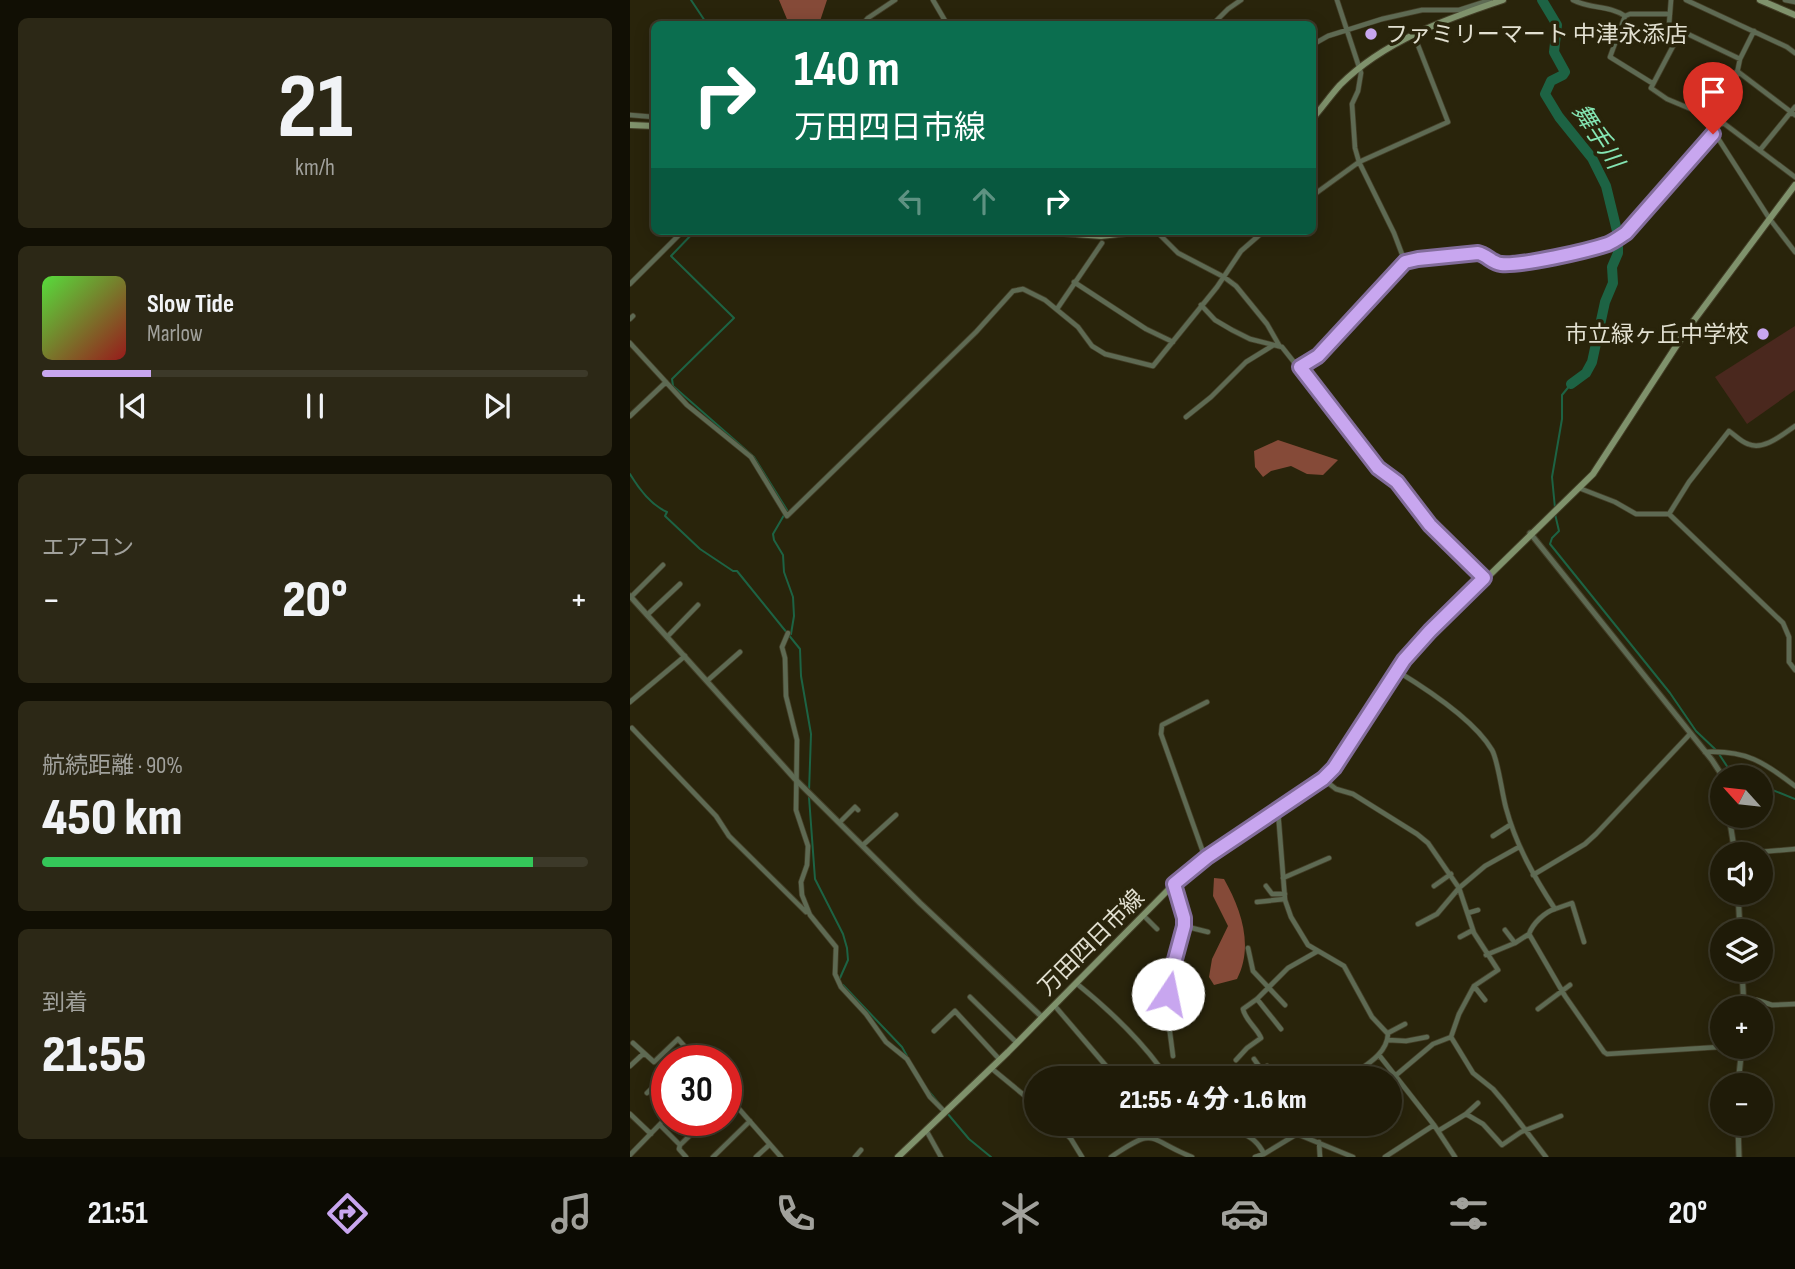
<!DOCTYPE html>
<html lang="ja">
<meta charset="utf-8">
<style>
:root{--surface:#1f1b08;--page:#2c2816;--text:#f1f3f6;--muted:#a1a19c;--line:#3c3929;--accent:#c8a6ef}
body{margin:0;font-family:"Sofia Sans Condensed","Noto Sans JP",sans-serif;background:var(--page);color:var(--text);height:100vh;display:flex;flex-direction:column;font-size:26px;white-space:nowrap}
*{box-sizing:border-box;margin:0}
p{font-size:23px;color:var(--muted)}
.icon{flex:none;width:38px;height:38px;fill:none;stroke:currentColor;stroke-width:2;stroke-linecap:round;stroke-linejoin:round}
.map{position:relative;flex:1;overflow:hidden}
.side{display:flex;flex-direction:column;gap:18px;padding:18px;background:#110f04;width:630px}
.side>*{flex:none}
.hud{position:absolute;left:21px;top:21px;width:665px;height:214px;border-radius:10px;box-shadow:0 4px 18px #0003,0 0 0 2px var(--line);background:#0b6e4f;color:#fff;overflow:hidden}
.needle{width:46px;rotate:297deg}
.controls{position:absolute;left:1080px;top:765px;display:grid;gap:14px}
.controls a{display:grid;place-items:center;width:63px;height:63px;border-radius:50%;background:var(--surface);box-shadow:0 4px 18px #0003,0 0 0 2px var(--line);font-size:35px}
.speed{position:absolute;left:21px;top:1045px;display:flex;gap:14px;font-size:35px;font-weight:700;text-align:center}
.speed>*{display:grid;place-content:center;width:91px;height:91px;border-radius:50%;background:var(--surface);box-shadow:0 4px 18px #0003,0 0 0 2px var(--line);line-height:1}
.speed .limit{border:10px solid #d22;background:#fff;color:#111}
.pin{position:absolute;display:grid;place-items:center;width:60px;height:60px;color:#fff;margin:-72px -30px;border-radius:50% 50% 50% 0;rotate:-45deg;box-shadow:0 0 7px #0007}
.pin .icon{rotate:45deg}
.me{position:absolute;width:77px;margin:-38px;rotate:11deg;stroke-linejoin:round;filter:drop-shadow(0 0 5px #0008)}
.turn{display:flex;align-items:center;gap:24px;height:147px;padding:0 28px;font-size:32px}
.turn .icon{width:91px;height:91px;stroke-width:2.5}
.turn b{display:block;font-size:49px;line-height:60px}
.lanes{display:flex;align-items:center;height:66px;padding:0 28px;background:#0003;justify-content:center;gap:35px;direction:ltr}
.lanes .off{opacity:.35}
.big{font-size:52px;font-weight:800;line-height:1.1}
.side .card{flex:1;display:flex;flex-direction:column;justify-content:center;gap:10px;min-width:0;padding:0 24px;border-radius:10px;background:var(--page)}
.side .dial{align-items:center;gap:0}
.dial b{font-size:91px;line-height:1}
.song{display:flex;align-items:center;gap:21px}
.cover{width:84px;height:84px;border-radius:10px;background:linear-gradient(135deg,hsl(110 70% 55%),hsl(0 70% 35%))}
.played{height:7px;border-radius:4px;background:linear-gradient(90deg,var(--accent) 20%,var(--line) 20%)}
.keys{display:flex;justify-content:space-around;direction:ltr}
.heat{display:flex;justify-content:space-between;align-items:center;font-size:38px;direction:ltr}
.charge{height:10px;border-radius:5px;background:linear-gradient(90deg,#34c759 90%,var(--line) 0)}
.trip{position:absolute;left:394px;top:1066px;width:378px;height:70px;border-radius:35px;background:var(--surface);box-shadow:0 4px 18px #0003,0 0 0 2px var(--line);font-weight:800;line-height:70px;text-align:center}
.tab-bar{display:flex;height:112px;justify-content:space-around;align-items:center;background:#0c0b03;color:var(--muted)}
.tab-bar .icon{width:49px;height:49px}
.tab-bar .selected{color:var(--accent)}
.tab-bar b{font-size:32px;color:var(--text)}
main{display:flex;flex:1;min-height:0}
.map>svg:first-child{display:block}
</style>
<main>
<section class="side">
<div class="card dial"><b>21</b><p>km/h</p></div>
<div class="card">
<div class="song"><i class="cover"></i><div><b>Slow Tide</b><p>Marlow</p></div></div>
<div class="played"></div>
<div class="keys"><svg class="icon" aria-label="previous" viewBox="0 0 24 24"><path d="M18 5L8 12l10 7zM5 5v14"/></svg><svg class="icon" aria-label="pause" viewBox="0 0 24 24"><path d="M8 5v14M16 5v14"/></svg><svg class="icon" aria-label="next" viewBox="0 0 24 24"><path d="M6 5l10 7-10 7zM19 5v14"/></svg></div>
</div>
<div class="card"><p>エアコン</p>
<div class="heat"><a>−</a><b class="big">20°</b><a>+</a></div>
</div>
<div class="card"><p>航続距離 · 90%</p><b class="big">450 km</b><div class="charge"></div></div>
<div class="card"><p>到着</p><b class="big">21:55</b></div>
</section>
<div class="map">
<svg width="1165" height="1157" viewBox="0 0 1165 1157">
<rect width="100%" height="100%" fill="#29240b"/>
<!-- green -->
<path fill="#4a281e" d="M1165 326V390L1117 424 1085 377Z"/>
<!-- forest -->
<path fill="#854a38" d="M149 0H197L190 21 159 24Z
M648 440 708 460 693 475 677 474 661 466 641 471 633 477 625 467 624 451Z
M584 878 594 879C611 909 624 946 607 979L584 985 579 977 582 959 598 926 583 896Z"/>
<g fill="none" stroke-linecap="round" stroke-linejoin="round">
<!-- stream -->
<path stroke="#1d6344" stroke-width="2" d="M61 0 77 24
M65 231 41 256 104 318 42 379 43 386 124 457 157 510 143 534 144 540 153 555 154 572 163 597 164 616 161 634
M0 474C9 489 21 505 37 512L35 516 70 549 103 571H107L170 649 171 676 181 734 179 792
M925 508 922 477 932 419V395L941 384
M925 514 929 531 922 538 920 544 1040 693 1066 731 1086 750
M1089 754 1104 777
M1130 785 1165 799
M179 797 185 879 213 934 217 948 218 960 210 978
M213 985 272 1047 277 1056
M296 1088 339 1139 361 1157"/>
<!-- river -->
<path stroke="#1d6344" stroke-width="10" d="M912 0 927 25 924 52 935 72 933 75 921 81 915 94 929 117 962 158 976 186 988 235V253L982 267 983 283 975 302 962 362 956 373 941 384"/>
<defs>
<path id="minor" d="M303 0 317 24
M707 0 731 73 728 91 722 104 725 148 729 162 764 233 775 262
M943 0C960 9 979 5 995 16L1000 14H1040
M1041 0 1039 25 1110 59
M1056 0 1157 47 1165 53
M1155 0 1165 2
M995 16 980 57 1022 83
M233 24 238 18 265 0
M583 24 598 9 611 0
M1051 31 1021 88 1037 99 1092 122 1165 177
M682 45 698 36 752 19 792 10H829L860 0
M1107 71 1165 115
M0 115 24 117
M1084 132 1139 218 1165 252
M1130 150 1165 107
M682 196 729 162 818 122 784 35
M526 231 548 253 594 277 606 286 637 324 649 345
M444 282 516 329 543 342
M0 284 53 231
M571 305 585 320 602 330 620 339 652 347 748 468 767 482 800 525 854 578
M427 309 472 243
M0 319 3 316
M0 343 57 405 121 457 157 516 346 332 383 291 393 289 415 300 448 327 462 346 475 354 523 366 587 287 611 251 634 231
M670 367 688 357 775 262 788 259 848 253C857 255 861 263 871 264 891 266 958 251 978 244 985 241 990 237 996 233L1092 122 1102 97 1110 59 1124 31
M0 416 36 382
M556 417 581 397 616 362 642 346
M949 488 985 502 1006 514H1039L1153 623 1159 637V662L1165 670
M1039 514 1059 482 1099 431C1105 435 1111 442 1118 444 1134 451 1153 434 1165 426
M1 597 33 565
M17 615 50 584
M158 633 152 647 155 658 156 696 167 740 166 810 178 846 177 865 171 882 172 895 180 915 206 947 205 974 211 987 236 1014 256 1042 277 1059 300 1097 315 1112
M37 637 68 605
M767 671C795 688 845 721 862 750 868 760 872 794 876 808 886 845 904 877 925 909L942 903 954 942
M77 681 110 652
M0 702 55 656
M577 702 532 725 531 734 573 852 577 857
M2 728 86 816 99 836 176 912
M1075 752C1116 750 1134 762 1165 786
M693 779 706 789 723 794 787 834 798 843 829 888 844 933 868 970 844 986 829 1014 821 1037 803 1044 765 1076
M648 811 655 900 661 917 678 945 714 966 742 1017 758 1034C757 1055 734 1066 718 1078
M210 822 225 807 228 810
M863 836 880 825
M233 845 266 815
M1105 854 1165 849
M903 875 955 844 966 834 1060 734
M653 878 699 858
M636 886 642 894H655
M804 886 821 874
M627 902 655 899
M925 909C915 912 903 923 899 934L935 996 974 1052 977 1054 1106 1046
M838 913 848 910
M513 915 527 929
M788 924 807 914 829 888 855 866 889 847
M554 926 578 932
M875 930 885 943
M830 937 843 930
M618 948 623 971 655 1005
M856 955 885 943 899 934
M446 983C477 1008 505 1034 529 1066L514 1078
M844 986 855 1000
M340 997 387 1043
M521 999 531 1009 537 1010
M627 999 651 1029
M1112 1000H1127L1142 1005 1165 1004
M424 1005 483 1074 491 1078
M908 1009 940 985
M304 1031 325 1011 370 1060
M758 1033 775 1024
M821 1037 843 1073 863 1089 874 1102 916 1157
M758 1040 776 1041 797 1037
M3 1043 24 1062 48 1039 67 1060
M749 1055 804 1125 825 1157
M543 1056 537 1010 540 978 554 926V917L544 885
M624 1059 631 1069
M49 1060 58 1051
M606 1060 617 1048 631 1038C627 1028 615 1020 613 1009L627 999 658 968 688 951
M0 1066 14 1053
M361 1068 406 1105
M505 1070 512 1078
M618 1078 637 1066
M17 1093 37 1073
M96 1094 151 1157
M0 1114 21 1134
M836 1114 853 1124 872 1145 891 1132 931 1116
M427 1124 441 1139 452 1157
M522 1124 525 1137
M599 1124C613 1136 625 1135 634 1154
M30 1125 50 1145 49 1149 56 1157
M296 1130 311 1157
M607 1130 618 1124
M808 1131 836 1114 848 1103
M677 1135 689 1124
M689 1142 690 1157
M50 1145 76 1120
M0 1155 37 1117
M83 1157 120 1121
M126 1157 139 1145
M225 1157 231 1150
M481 1157C528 1125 516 1139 562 1157
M625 1157 634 1154 667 1134 723 1157
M755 1157 804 1125"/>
<path id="tertiary" d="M900 533 1082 760 1093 777
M0 596 165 779 290 903 412 1017
M1099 816 1105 854
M1108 892 1110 931
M1112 970 1114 1008
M1108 1085 1112 1046
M1108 1124 1109 1157"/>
<path id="secondary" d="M1130 0 1165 15
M682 119C692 108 700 96 710 85 754 41 816 19 873 0
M0 125 24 126
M408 231 471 236 513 231
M268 1157 378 1052 539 889 577 857 693 779 704 768 767 671 785 648 963 474 1056 331 1165 185"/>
</defs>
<!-- minor casing -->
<use href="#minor" stroke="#433e27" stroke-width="6"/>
<!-- tertiary casing -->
<use href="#tertiary" stroke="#433e27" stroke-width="7"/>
<!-- secondary casing -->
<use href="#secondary" stroke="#433e27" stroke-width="8"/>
<!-- minor -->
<use href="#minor" stroke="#5e6a53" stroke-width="4.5"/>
<!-- tertiary -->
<use href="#tertiary" stroke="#5e6a53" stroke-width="5"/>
<!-- secondary -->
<use href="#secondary" stroke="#7f926c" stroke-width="6"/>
</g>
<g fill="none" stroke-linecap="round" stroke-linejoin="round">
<defs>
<path id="route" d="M538 994 540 978 554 926V918L544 884 577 857 693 779 704 768 774 660 800 631 854 578 800 525 767 482 748 468 670 367 688 356 775 262 788 259 848 253C857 255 862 263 871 264 892 266 957 251 978 244 985 241 990 237 996 233L1083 134"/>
</defs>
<!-- route casing -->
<use href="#route" stroke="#826c9b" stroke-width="18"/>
<!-- route -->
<use href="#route" stroke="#c8a6ef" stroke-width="12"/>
</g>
<!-- markers -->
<g fill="#c8a6ef" stroke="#29240b" stroke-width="2.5">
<circle cx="741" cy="34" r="7"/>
<circle cx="1133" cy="334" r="7"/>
</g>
<g text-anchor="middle" stroke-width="7" stroke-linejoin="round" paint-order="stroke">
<!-- poi labels -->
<g font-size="23" fill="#e2e0d1" stroke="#29240b" text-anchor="start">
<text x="755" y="42">ファミリーマート 中津永添店</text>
<text x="1119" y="342" text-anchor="end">市立緑ヶ丘中学校</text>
</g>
<!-- street labels -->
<g font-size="23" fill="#e2e0d1" stroke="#29240b">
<text transform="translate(461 942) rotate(-45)" y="8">万田四日市線</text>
</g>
<!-- water labels -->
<g font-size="24" font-style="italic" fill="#85e6b4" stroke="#29240b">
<text transform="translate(968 136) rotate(57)" y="8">舞手川</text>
</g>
</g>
</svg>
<div class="controls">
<a><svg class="needle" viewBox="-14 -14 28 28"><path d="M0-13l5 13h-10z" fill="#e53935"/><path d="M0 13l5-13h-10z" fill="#a1a19c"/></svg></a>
<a><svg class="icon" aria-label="sound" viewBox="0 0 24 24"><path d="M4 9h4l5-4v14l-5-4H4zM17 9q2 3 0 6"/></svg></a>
<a><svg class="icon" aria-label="layers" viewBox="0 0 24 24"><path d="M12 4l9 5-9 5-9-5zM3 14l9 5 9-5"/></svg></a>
<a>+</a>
<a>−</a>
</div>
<div class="speed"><div class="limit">30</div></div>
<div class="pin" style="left:1083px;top:134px;background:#d93025"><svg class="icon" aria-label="arrive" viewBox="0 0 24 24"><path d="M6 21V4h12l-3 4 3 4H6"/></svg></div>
<svg class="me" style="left:538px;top:994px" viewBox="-20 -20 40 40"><circle r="19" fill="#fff"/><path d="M0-13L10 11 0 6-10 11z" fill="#c8a6ef"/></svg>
<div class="trip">21:55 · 4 分 · 1.6 km</div>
<div class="hud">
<div class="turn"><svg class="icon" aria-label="right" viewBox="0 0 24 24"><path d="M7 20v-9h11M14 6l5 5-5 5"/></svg><div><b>140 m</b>万田四日市線</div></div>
<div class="lanes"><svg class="icon off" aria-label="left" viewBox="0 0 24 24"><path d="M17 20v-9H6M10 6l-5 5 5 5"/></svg><svg class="icon off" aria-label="ahead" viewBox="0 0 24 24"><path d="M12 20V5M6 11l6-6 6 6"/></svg><svg class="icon" aria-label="right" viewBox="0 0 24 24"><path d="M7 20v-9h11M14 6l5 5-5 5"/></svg></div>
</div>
</div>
</main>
<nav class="tab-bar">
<b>21:51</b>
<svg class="icon selected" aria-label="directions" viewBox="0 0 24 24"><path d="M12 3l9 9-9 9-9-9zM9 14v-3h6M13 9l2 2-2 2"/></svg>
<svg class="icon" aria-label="music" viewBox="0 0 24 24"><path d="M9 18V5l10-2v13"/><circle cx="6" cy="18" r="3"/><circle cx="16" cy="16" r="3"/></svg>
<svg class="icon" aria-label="phone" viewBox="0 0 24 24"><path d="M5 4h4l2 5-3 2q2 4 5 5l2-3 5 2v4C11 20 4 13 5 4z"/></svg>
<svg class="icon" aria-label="climate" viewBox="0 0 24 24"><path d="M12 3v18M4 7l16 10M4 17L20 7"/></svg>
<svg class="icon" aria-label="car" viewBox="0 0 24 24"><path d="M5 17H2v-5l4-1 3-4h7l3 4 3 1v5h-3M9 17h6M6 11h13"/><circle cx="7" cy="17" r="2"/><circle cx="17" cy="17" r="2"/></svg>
<svg class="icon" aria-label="filters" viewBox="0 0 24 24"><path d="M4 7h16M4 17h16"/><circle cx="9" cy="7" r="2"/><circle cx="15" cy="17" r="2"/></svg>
<b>20°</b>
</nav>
